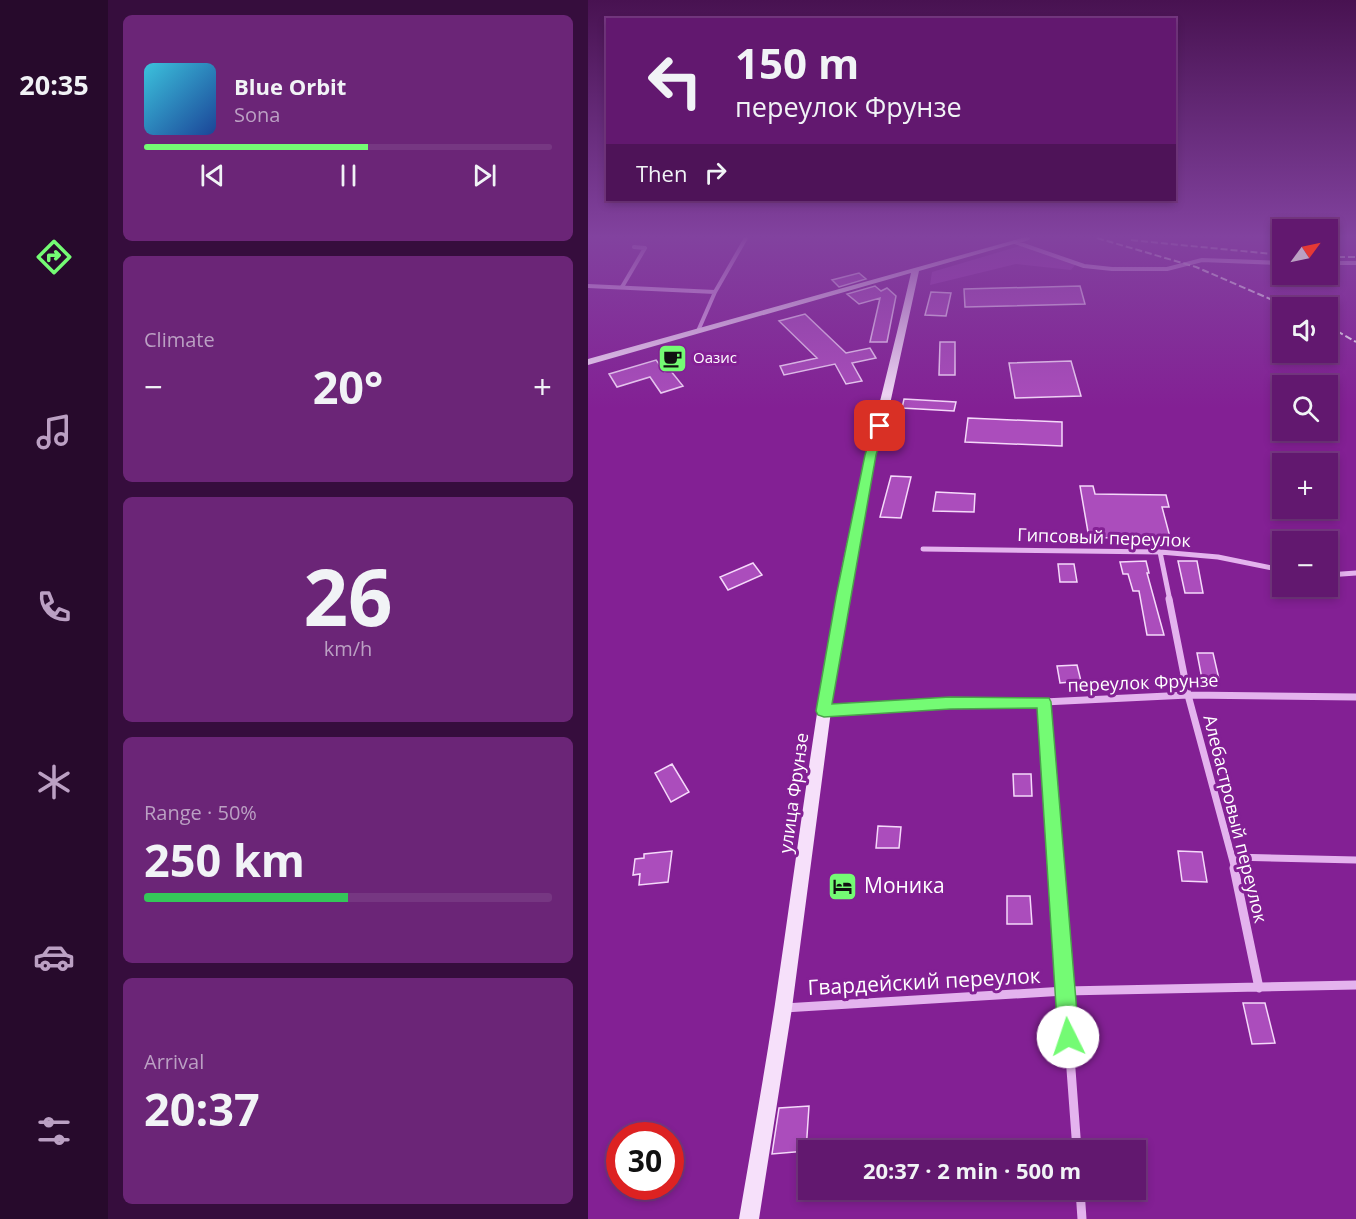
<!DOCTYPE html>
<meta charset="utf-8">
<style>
:root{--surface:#62186f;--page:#6b2577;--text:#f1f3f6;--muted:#bba0c3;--line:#763782;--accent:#74fb74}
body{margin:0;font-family:"Open Sans",sans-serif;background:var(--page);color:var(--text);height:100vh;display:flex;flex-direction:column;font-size:22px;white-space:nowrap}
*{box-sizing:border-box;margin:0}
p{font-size:20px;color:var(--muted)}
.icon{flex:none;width:33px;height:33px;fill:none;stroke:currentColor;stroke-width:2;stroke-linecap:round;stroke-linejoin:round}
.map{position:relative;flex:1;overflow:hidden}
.details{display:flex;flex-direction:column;gap:15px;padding:15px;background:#360d3d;width:480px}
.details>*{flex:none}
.banner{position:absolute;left:18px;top:18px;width:570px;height:183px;border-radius:0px;box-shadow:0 3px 9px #0003,0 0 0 2px var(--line);background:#62186f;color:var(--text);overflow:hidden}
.needle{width:39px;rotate:57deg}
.buttons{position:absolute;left:684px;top:219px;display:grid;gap:12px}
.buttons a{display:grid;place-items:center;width:66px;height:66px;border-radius:0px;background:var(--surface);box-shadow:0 3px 9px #0003,0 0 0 2px var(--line);font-size:30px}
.speed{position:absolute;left:18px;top:1122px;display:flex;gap:12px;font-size:30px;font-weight:700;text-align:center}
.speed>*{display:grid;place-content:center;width:78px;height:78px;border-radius:50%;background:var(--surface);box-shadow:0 3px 9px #0003,0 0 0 2px var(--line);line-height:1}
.speed .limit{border:9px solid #d22;background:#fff;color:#111}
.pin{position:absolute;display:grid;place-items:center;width:51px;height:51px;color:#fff;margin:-26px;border-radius:12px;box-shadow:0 3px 9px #0006}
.me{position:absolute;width:66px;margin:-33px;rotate:356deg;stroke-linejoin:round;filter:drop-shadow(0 0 4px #0008)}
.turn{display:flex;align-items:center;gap:21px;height:126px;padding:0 30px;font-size:27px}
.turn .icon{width:78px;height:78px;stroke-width:2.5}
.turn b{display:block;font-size:42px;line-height:51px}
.then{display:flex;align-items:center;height:57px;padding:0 30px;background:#0003;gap:12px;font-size:22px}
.big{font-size:45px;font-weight:700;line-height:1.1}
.details .widget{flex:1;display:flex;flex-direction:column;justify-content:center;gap:9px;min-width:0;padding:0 21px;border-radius:9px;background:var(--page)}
.details .dial{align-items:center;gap:0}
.dial b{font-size:78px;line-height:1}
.song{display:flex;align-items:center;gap:18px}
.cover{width:72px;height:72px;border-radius:9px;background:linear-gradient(135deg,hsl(190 70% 55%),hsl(220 70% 35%))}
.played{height:6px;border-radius:3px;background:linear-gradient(90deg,var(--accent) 55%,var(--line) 55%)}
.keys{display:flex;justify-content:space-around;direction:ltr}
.heat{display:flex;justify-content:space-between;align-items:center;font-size:33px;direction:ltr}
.charge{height:9px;border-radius:4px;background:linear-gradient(90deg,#34c759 50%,var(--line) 0)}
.trip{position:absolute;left:210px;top:1140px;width:348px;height:60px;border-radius:0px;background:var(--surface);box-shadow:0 3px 9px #0003,0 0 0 2px var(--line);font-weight:700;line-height:60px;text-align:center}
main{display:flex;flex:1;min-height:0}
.dock{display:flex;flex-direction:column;width:108px;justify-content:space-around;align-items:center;background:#270a2c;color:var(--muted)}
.dock .icon{width:42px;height:42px}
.dock .current{color:var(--accent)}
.dock b{font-size:27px;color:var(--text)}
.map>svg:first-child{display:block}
</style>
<main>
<nav class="dock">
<b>20:35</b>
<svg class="icon current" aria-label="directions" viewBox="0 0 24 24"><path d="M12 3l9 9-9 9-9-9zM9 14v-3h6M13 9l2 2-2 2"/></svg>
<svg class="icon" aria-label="music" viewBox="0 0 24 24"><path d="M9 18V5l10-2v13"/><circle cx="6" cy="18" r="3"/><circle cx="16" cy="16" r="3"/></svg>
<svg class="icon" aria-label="phone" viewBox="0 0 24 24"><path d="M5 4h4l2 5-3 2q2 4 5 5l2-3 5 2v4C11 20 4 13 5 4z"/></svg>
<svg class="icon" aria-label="climate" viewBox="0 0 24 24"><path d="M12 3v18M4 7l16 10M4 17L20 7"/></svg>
<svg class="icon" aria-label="car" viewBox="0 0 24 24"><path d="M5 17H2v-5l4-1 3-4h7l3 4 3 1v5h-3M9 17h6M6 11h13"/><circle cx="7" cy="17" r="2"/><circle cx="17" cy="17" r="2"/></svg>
<svg class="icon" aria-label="filters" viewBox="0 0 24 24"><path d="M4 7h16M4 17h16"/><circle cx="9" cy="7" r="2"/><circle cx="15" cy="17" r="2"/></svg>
</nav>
<section class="details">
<div class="widget">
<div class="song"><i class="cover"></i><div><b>Blue Orbit</b><p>Sona</p></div></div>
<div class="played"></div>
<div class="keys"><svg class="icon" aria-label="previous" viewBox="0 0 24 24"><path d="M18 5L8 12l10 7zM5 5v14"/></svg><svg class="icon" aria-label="pause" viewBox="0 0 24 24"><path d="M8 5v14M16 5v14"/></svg><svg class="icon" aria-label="next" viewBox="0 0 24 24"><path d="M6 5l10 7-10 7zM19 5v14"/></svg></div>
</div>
<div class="widget"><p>Climate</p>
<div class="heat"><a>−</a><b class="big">20°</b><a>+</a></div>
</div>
<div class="widget dial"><b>26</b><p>km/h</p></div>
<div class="widget"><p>Range · 50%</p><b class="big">250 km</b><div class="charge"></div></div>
<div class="widget"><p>Arrival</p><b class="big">20:37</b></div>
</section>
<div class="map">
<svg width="768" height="1219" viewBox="0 0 768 1219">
<rect width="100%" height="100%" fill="#832094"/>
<!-- green -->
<path fill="#9f38b2" d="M435 245 488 264 483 270 428 264 342 285 344 272Z"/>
<!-- building -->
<path fill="#ab4dbc" stroke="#f5d9fa" stroke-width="1.5" d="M271 273 278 279 251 287 244 280Z
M287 286 293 291 299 288 308 296 299 342H282L292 298 271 304 259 294Z
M492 286 497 304 377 307 376 289Z
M343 292 363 293 358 316 337 315Z
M217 314 258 353 282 348 288 358 264 363 274 381 258 384 247 364 196 375 192 366 229 358 191 321Z
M352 342H367V375H351Z
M68 360 77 372 82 370 95 386 73 393 62 377 29 387 21 374Z
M483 361 493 396 427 398 421 363Z
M316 399 368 402 366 411 314 408Z
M380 418 474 422V446L377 442Z
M303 476 323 477 313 518 292 517Z
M492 486H505L507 494 578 495 581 507H574L582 537 501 538Z
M348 492 387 494 386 512 345 511Z
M558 561 561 573H559L576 635H559L551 591H545L540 574H535L532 562Z
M590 561H609L615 593H597Z
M165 563 174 575 140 590 132 577Z
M470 564H486L489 582H472Z
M609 653H625L631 679H614Z
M489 665 493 681 472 683 469 666Z
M84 764 101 792 83 802 67 773Z
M425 774H443L444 796H426Z
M290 826 313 827 311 848H288Z
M84 851 80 882 51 885 52 874 45 875 47 859 56 858V854Z
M590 851 614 852 619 882 594 881Z
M419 896H442L444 924H419Z
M655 1003H677L687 1043 664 1044Z
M221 1106 218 1151 184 1154 191 1108Z"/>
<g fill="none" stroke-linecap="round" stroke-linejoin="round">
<!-- street-far3 -->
<path stroke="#e4b3ee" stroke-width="4" d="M427 242 496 266 524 269H579L614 260 694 263
M428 242 440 238
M740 263H768
M0 286 127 292
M34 287 57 248 46 247
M110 331 127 292 158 238"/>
<!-- street-far2 -->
<path stroke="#e4b3ee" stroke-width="5" d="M335 549 572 552 630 557 694 570
M572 552 582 601
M740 575 768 573"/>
<!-- street-far1 -->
<path stroke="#e4b3ee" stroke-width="7" d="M581 599 600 695 647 869
M456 702 468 869
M236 711 362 703 456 702 600 695 768 697
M644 857 768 860"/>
<!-- street -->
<path stroke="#e4b3ee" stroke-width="9" d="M468 868 489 1150
M646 868 671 988
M196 1008 477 991 768 985
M492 1190 494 1219"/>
<!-- secondary -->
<path fill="#f6e0fa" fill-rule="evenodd" d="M427 240 431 242 429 243 331 271 302 404 287 455 260 597 243 711 204 1008 171 1219H151C163 1148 176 1076 187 1004 207 869 224 733 248 598 268 489 298 382 323 273L0 365V359Z"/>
<!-- rail -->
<path stroke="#fff" stroke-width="2" stroke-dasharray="7 3" stroke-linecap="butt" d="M509 238 608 267 703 308
M543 240 694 255
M740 257H768
M740 326 768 342"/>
</g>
<!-- sky -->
<linearGradient id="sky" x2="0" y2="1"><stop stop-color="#481251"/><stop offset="0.58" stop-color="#82429f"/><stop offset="1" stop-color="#82429f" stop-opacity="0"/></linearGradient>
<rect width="768" height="408" fill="url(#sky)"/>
<!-- route -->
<path fill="#74fb74" stroke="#4ba34b" stroke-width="1.5" d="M292 423 297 426 288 455 244 704 362 697 461 698 463 702 491 1037 488 1044 480 1047 473 1044 470 1037 449 708 362 709 236 717 230 715 228 711 248 597 277 455 286 426Z"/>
<!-- icons -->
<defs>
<symbol id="cafe-square" viewBox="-11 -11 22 22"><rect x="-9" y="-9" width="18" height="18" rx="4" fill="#74fb74" stroke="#832094"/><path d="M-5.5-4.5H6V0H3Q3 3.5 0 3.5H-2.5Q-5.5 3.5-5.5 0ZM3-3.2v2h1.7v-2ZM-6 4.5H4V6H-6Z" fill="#111"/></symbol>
<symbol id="hotel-square" viewBox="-11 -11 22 22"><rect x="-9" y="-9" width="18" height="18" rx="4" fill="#74fb74" stroke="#832094"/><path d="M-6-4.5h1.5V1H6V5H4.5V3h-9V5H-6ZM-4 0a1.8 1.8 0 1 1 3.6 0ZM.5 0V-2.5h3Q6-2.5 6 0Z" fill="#111"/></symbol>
</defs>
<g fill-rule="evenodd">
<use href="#cafe-square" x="68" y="342" width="33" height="33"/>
<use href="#hotel-square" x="238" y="870" width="33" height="33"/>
</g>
<g text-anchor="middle" stroke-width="6" stroke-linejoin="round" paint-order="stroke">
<!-- far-poi labels -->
<g font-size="15" fill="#fff" stroke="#832094" text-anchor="start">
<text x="105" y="363">Оазис</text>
</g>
<!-- street labels -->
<g font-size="18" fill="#fff" stroke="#832094">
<text transform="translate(516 538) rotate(2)" y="6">Гипсовый переулок</text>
<text transform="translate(555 683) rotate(-2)" y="6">переулок Фрунзе</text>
<text transform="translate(206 793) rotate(-82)" y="6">улица Фрунзе</text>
<text transform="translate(647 819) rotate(76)" y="6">Алебастровый переулок</text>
</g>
<!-- near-poi labels -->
<g font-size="21" fill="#fff" stroke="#832094" text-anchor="start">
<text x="276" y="893">Моника</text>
</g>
<!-- near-street labels -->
<g font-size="21" fill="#fff" stroke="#832094">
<text transform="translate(336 982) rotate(-3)" y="7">Гвардейский переулок</text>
</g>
</g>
</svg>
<div class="buttons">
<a><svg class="needle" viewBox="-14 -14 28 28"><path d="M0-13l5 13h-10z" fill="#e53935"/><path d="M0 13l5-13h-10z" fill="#bba0c3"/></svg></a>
<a><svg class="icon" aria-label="sound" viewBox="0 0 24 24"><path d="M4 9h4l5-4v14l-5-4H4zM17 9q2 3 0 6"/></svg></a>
<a><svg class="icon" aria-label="search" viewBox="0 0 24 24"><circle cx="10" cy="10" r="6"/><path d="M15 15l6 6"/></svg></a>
<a>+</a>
<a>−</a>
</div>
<div class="speed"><div class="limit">30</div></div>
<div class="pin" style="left:292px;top:426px;background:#d93025"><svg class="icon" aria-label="arrive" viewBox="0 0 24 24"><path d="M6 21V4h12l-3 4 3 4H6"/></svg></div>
<svg class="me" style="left:480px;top:1037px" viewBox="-20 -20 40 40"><circle r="19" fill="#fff"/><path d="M0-13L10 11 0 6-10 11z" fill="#74fb74"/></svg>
<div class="trip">20:37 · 2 min · 500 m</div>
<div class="banner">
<div class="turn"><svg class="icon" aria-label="left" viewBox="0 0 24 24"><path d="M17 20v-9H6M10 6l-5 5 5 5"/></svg><div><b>150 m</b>переулок Фрунзе</div></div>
<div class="then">Then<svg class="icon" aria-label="right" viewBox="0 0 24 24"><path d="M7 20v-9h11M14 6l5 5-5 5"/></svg></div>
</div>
</div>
</main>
